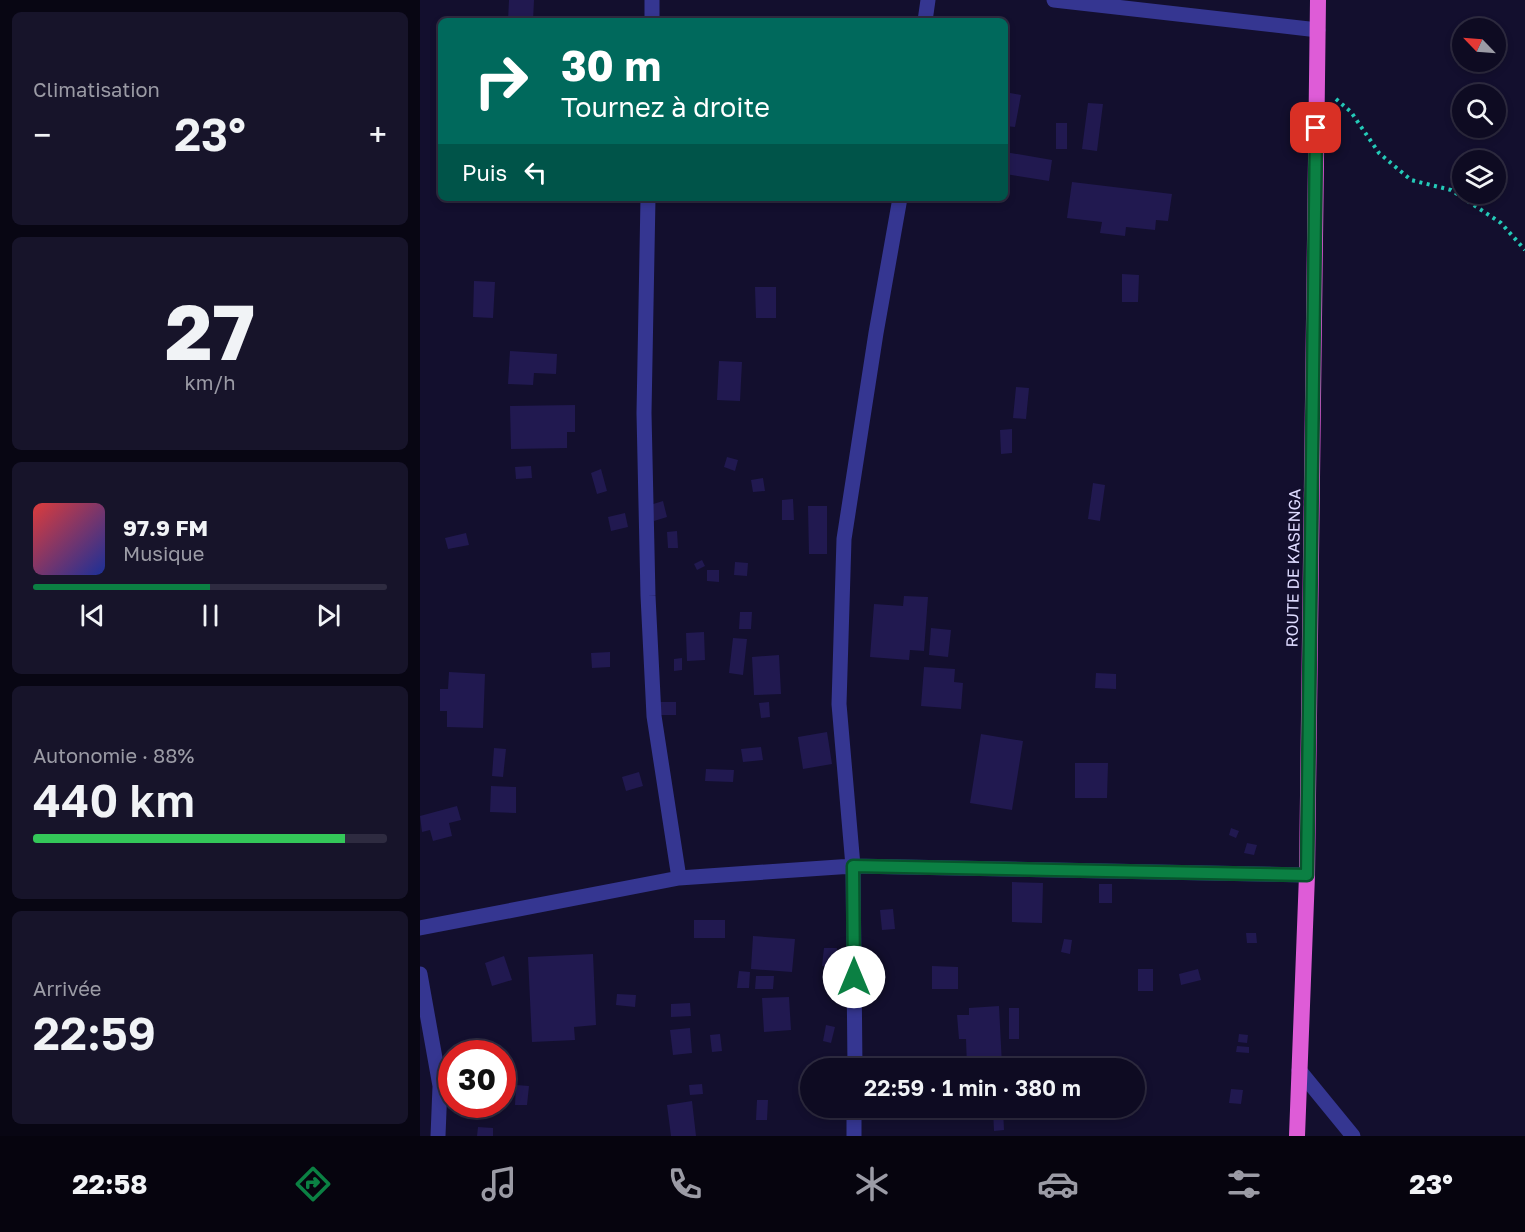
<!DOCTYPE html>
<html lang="fr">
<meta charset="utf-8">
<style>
:root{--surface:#0e0b22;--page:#17142a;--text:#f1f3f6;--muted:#9b9ba5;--line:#2e2b40;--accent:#0b8043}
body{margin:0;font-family:"Golos Text",sans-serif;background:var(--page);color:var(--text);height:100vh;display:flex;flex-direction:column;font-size:22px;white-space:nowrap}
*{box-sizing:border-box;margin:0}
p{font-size:20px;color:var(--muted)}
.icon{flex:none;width:33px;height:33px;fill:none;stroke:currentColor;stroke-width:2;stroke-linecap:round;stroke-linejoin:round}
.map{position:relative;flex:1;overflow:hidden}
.sheet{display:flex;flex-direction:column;gap:12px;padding:12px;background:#080613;width:420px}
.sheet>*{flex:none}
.hud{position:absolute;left:18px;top:18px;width:570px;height:183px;border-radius:9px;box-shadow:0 3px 9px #0003,0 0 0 2px var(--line);background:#00695c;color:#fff;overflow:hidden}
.needle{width:39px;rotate:295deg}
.buttons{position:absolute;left:1032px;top:18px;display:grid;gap:12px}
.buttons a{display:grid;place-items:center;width:54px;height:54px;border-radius:50%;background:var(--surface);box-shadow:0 3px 9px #0003,0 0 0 2px var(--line);font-size:30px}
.speed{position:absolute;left:18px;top:1040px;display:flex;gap:12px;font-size:30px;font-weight:700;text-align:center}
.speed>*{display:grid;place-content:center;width:78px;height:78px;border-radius:50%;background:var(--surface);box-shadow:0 3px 9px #0003,0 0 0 2px var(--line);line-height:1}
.speed .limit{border:9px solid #d22;background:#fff;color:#111}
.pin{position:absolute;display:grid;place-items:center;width:51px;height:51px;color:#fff;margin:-26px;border-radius:12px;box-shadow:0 3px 9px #0006}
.me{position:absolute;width:66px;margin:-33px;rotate:0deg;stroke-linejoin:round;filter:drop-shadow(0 0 4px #0008)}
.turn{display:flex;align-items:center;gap:21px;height:126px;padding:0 24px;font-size:27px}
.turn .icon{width:78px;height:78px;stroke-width:2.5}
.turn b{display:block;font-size:42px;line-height:51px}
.then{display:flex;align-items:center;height:57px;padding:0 24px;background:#0003;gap:12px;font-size:22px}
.big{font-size:45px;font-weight:600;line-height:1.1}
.sheet .card{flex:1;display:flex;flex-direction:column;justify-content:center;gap:9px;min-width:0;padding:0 21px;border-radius:9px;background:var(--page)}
.sheet .dial{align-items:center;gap:0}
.dial b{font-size:78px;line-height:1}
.song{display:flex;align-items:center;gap:18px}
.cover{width:72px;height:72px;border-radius:9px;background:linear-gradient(135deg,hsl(0 70% 55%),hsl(230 70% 35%))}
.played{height:6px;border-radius:3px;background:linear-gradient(90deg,var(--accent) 50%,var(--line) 50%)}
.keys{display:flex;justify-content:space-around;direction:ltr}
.heat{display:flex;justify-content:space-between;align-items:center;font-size:33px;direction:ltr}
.charge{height:9px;border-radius:4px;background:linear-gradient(90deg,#34c759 88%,var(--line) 0)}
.trip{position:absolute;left:380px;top:1058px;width:345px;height:60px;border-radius:30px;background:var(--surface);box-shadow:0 3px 9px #0003,0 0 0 2px var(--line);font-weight:600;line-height:60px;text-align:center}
.tab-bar{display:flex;height:96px;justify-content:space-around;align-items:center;background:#06040e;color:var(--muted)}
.tab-bar .icon{width:42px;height:42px}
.tab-bar .selected{color:var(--accent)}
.tab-bar b{font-size:27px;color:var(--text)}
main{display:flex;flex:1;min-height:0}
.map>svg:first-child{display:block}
</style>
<main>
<section class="sheet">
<div class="card"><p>Climatisation</p>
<div class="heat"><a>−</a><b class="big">23°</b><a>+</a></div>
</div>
<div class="card dial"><b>27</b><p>km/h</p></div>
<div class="card">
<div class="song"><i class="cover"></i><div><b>97.9 FM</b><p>Musique</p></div></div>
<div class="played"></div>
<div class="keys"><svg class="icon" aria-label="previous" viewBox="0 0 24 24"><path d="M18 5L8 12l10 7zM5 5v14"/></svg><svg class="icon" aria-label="pause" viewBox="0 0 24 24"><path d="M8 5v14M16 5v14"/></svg><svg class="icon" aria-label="next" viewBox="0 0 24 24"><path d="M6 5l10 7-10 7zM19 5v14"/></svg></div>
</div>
<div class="card"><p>Autonomie · 88%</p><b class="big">440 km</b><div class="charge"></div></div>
<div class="card"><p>Arrivée</p><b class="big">22:59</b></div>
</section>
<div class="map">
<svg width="1105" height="1136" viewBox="0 0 1105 1136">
<rect width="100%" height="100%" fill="#130f2e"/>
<!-- building -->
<path fill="#211950" d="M89 0H114L113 21H88Z
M585 92 601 95 595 127 585 126Z
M668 103 683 104 677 151 662 149Z
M636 123H647V149H636Z
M585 152 632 160 629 181 585 174Z
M652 182 752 194 748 221 736 220 735 230 706 227 705 236 680 233 682 222 647 218Z
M702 274 719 275 718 302H702Z
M54 281 75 282 73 318 53 317Z
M335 287H356V318H336Z
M90 351 137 354 136 374 114 373 113 385 88 384Z
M299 361 322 362 320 401 297 400Z
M596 387 609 388 606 419 593 418Z
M155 405V432H147V448L91 449 90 406Z
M592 429V453L581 454 580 430Z
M307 457 318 460 315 471 304 467Z
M111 466 112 478 96 479 95 467Z
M181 469 187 491 177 494 171 473Z
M343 478 345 491 333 492 331 480Z
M673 483 685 485 680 521 668 519Z
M373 499 374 520H362V500Z
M243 501 247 517 234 521 230 505Z
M388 506H407V554H389Z
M205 513 208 527 191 531 188 517Z
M257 531 258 548H248L247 532Z
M46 533 49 545 28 549 25 538Z
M282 560 285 566 277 570 274 564Z
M315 562 328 563 327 576 314 575Z
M287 570H299V582L287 581Z
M484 596 508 597 504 651 490 650 489 660 450 657 454 604 483 606Z
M320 612H332L331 629H319Z
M511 628 531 630 528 657 509 655Z
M284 632 285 660 267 661 266 633Z
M313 638 327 639 323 675 309 673Z
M190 652V667L172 668 171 653Z
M359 655 361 694 334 695 332 657Z
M262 658V670L254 671V659Z
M504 667 535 669 534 682 543 683 541 709 501 706Z
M29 672 65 674 63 728 27 727V711H20V689H28Z
M676 673 696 674V689L675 688Z
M236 702H256V715H236Z
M349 702 350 717 341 718 339 703Z
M407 732 412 764 383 769 378 737Z
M561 734 603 741 592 810 550 803Z
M341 747 343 760 323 762 321 749Z
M74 748 86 749 83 777 72 776Z
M655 763H688L687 798H655Z
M286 769 314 770 313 782 285 781Z
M219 772 223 786 206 791 202 777Z
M71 786 96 787V813L70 812Z
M37 806 41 820 29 823 32 836 13 841 10 830 2 832 0 816Z
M811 828 819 831 816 838 809 835Z
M827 843 837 845 834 855 824 853Z
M592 882 623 883 622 923 592 922Z
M679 884H692V903H679Z
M473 909 475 929 462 930 460 910Z
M274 920H305V938H274Z
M826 933H836L837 943H827Z
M333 936 375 939 372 972 331 969Z
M644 939 652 940 650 954 641 952Z
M404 948H417L415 967 402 966Z
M173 954 176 1025 154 1027 155 1040 112 1042 108 957Z
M84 956 92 980 72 986 65 963Z
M512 966 538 967V989H512Z
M718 969H733V991H718Z
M778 969 781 980 761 985 759 974Z
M319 971 330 972 329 988H317Z
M336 976H354L353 989H335Z
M197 994 216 995 215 1007 196 1005Z
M369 997 371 1030 344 1032 342 998Z
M270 1003 271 1016 251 1017V1004Z
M579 1006 582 1065H573V1068L547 1067 546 1039H539L537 1015H549V1008Z
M589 1008H599V1039H589Z
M406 1025 415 1027 411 1043 403 1041Z
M270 1028 272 1053 253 1055 250 1030Z
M300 1034 302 1051 292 1052 290 1035Z
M819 1034 828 1035 827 1043 818 1042Z
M817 1046 829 1047V1053L816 1052Z
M82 1060H90V1077L82 1076Z
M282 1084 283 1094 270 1095 269 1085Z
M96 1085 109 1086 107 1105H95Z
M811 1089 823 1090 821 1104 809 1103Z
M337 1100H348L347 1120H336Z
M272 1101 276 1136H251L247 1105Z
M583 1109 584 1130 574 1131 573 1110Z
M58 1127 73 1128V1136H57Z"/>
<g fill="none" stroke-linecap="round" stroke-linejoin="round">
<!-- path -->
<path stroke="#24cab8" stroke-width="4" stroke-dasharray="3 4.5" stroke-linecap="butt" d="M916 99 931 112 959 153 991 180 1031 190 1081 223 1105 250"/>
<!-- minor -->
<path stroke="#353691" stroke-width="15" d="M634 0 898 30
M232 21V0
M505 21 508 0
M228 198 224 413 228 596 234 716 259 878
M0 928 259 878 433 866 887 875
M0 974 20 1086 18 1136
M435 1068 433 866 419 704 424 539 456 333 480 198
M879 1070 933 1136
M434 1136V1107"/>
<!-- trunk -->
<path stroke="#de5cd7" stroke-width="16" d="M877 1136 887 875 898 0"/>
</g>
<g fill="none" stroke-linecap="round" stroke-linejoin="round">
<defs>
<path id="route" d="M434 977 433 866 887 875 896 128"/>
</defs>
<!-- route casing -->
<use href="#route" stroke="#07532c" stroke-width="15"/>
<!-- route -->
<use href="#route" stroke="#0b8043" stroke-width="10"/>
</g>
<g text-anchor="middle" stroke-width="6" stroke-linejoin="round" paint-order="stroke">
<!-- street labels -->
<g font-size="16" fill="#dedbff" stroke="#130f2e">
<text transform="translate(873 568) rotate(-89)" y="6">ROUTE DE KASENGA</text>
</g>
</g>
</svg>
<div class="buttons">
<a><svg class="needle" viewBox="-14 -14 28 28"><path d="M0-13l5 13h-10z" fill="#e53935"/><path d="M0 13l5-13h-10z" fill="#9b9ba5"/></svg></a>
<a><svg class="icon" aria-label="search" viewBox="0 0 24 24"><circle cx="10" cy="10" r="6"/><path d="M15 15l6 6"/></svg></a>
<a><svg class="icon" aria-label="layers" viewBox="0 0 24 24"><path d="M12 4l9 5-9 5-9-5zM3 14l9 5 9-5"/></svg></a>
</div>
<div class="speed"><div class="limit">30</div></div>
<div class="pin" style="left:896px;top:128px;background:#d93025"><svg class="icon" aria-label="arrive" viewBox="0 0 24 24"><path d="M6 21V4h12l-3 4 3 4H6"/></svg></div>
<svg class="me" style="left:434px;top:977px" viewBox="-20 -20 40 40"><circle r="19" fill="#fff"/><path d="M0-13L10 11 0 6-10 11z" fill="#0b8043"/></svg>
<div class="trip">22:59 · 1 min · 380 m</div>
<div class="hud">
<div class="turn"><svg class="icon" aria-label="right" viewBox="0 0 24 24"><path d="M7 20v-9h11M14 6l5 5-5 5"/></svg><div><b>30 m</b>Tournez à droite</div></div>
<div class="then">Puis<svg class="icon" aria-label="left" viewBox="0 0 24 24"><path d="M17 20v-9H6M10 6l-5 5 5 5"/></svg></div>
</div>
</div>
</main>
<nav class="tab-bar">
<b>22:58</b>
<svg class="icon selected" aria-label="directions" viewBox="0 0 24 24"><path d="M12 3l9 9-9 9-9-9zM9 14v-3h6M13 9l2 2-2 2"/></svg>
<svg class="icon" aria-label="music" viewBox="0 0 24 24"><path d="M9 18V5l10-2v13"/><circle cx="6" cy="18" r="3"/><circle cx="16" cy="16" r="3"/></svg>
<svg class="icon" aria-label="phone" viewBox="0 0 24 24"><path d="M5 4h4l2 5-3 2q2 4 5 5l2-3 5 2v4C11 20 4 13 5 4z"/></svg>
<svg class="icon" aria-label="climate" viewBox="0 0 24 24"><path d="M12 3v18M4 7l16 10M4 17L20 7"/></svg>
<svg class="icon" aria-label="car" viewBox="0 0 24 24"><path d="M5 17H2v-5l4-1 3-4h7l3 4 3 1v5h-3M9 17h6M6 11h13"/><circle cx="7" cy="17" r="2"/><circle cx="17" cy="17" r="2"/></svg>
<svg class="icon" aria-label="filters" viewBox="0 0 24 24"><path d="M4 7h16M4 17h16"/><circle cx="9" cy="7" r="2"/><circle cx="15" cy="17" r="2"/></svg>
<b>23°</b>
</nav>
